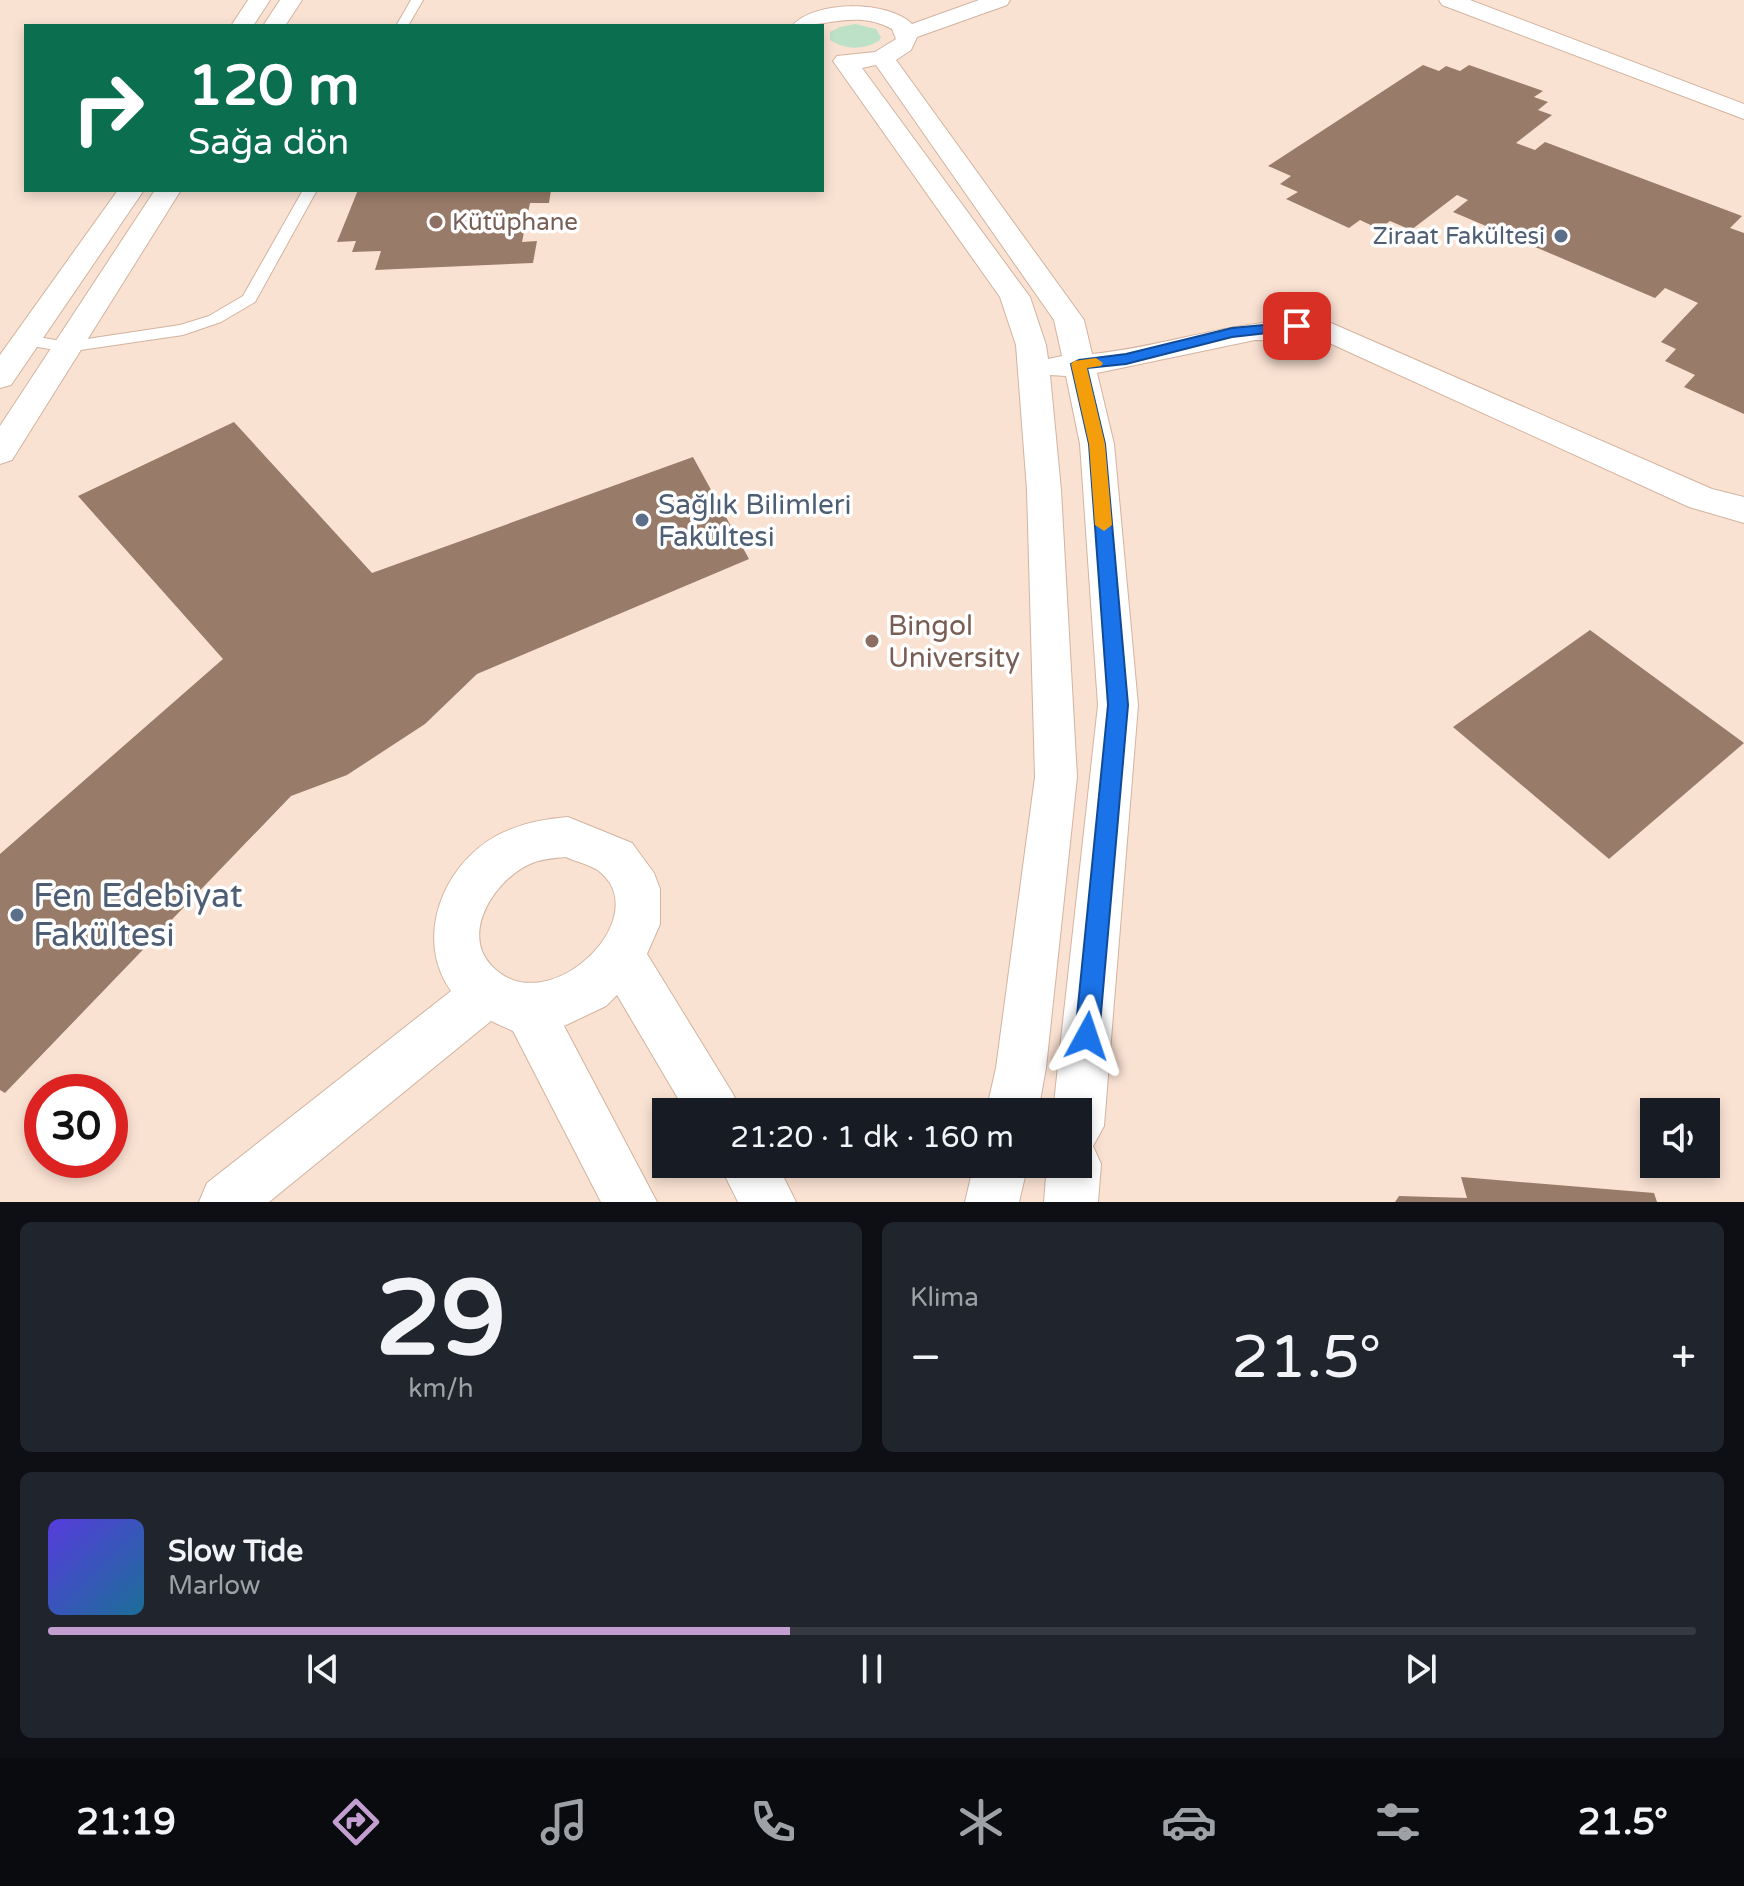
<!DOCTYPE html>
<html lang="tr">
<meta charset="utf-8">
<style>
:root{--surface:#171b24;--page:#20242c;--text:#f1f3f6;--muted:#9ea1a6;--line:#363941;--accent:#c29ed1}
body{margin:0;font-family:"Varela Round",sans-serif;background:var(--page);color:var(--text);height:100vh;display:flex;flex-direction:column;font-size:30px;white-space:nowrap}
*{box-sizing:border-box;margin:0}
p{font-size:26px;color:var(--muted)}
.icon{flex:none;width:44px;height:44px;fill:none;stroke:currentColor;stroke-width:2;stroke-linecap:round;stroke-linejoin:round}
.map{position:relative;height:1202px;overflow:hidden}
.drawer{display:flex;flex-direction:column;gap:20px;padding:20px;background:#0d0f14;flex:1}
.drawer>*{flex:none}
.banner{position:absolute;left:24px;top:24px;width:800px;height:168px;border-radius:0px;box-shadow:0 4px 12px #0003;background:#0b6e4f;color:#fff;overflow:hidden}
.buttons{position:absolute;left:1640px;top:1098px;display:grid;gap:16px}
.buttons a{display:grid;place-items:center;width:80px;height:80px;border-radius:0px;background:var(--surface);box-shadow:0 4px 12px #0003;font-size:40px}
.speed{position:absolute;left:24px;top:1074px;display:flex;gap:16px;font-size:40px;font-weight:700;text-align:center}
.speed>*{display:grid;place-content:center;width:104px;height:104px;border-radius:50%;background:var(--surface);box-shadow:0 4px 12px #0003;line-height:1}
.speed .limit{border:12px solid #d22;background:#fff;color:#111}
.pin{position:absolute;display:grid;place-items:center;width:68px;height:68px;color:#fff;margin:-34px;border-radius:16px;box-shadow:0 4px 12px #0006}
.me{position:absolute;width:88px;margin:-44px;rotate:5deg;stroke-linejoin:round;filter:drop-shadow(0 0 6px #0008)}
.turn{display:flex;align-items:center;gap:28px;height:168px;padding:0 32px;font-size:36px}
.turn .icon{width:104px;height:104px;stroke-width:2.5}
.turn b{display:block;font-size:56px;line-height:68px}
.big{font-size:60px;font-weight:600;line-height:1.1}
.drawer .card{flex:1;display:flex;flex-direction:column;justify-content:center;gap:12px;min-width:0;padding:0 28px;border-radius:12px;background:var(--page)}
.drawer .dial{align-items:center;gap:0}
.dial b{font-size:104px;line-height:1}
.song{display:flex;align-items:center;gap:24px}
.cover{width:96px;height:96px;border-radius:12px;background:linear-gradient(135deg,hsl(250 70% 55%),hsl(200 70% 35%))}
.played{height:8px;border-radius:4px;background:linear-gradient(90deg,var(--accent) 45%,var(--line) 45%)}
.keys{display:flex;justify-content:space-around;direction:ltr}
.heat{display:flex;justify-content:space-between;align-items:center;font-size:44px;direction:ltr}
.drawer .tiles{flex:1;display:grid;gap:20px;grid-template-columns:1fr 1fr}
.card:last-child{grid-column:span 2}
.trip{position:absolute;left:652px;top:1098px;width:440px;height:80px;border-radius:0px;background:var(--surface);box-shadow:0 4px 12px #0003;font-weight:600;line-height:80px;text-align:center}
.menu{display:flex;height:128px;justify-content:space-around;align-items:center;background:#090b0e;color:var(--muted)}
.menu .icon{width:56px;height:56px}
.menu .current{color:var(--accent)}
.menu b{font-size:36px;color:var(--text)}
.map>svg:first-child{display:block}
</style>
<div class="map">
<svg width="1744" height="1202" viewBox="0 0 1744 1202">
<rect width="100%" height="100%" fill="#fdf0e7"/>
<!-- built -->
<path fill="#fae2d3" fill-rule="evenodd" d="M0 0H1744V1202H0ZM26 26H822V190H26ZM42 1092H110V1160H42ZM666 1112H1078V1164H666ZM1654 1112H1706V1164H1654Z"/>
<!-- green -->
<path fill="#bce1c6" d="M855 24 876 29 881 37 879 41C863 50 845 50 830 40V32L840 27Z"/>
<!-- building -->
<path fill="#997b69" d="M1423 65 1439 71 1446 66 1460 71 1469 65 1543 91 1534 97 1548 102 1538 110 1552 115 1516 143 1535 150 1545 142 1742 216 1730 228 1744 233V414L1684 387 1695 375 1665 361 1676 349 1661 342 1698 303 1665 288 1655 298 1453 212 1468 200 1457 195 1411 230 1390 221 1379 229 1360 220 1349 228 1286 199 1298 192 1280 184 1291 176 1268 166Z
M358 190H551L549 203H530L522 242 537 241 533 263 375 270 381 251 352 252 356 241 337 242Z
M234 422 372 573 693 457 749 559 477 674 425 724 347 775 291 796 5 1093 0 1090V854L223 659 78 496Z
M1590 630 1744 743 1609 859 1453 727Z
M1461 1177 1654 1193 1657 1202H1395L1399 1196 1467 1198Z"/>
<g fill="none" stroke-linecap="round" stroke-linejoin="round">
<defs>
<path id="service" d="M411 0H423L408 26H396Z
M303 190H317L255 302 221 322 183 335 67 352 26 345 18 340 26 335 67 342 180 325 209 316 243 296Z"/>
<path id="minor" d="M248 0H270L253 26H231Z
M280 0H302L285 26H263Z
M979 0H1010L1007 5 917 37 911 50 896 60 1084 320 1092 354C1175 346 1245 313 1331 323L1712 489 1744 497V523L1689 507 1325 341 1255 340 1097 373 1114 444 1138 705 1104 1126 1093 1146 1101 1164 1098 1202H1044L1047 1164H1078V1112H1053L1098 705 1080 444 1066 376 1050 375 1061 490 1077 777 1046 1068 1038 1112H986L996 1068 1035 777 1027 490 1016 345 1000 297 833 61 837 56 875 52 896 39 892 29C857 10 828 26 792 26 814 0 888 0 912 24ZM876 65 1054 320 1062 356 1048 359 1046 345 1030 297 862 68Z
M1439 0H1470L1744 104V119L1442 5Z
M118 190H144L11 385 0 388V355Z
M155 190H181L12 460 0 464V426Z
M568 817 632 843 654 873 660 889V924L647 954 733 1094 741 1112H686L617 995 606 1006 564 1026 657 1202H601L513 1031 491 1021 269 1202H199L207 1183 451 991C414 939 442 866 496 836 518 824 543 819 568 817ZM566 857C576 862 592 865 600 872 657 919 544 1026 490 964 461 931 496 879 530 864 541 859 554 858 566 857Z
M719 1164H777L796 1202H738Z
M974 1164H1028L1019 1202H965Z"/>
</defs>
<!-- service casing -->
<use href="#service" stroke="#d2b39f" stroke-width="2"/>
<!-- minor casing -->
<use href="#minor" stroke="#d2b39f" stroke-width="2"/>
<!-- service -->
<use href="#service" fill="#fff" fill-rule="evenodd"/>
<!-- minor -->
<use href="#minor" fill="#fff" fill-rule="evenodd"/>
</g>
<!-- route -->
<path fill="#1a73e8" stroke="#114b97" stroke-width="2" d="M1297 322 1303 323V329L1232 337 1126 364 1087 368 1105 444 1128 705 1099 1036 1095 1044 1087 1048 1078 1044 1075 1036 1108 705 1089 444 1071 364 1079 360 1126 354 1232 328Z"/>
<!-- slow -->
<path fill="#f59e0b" d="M1096 358 1103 363 1101 366 1087 368 1105 444 1112 525 1104 531 1095 525 1089 444 1071 364 1074 361Z"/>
<!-- markers -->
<g fill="#8d6e63" stroke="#fff" stroke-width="3">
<circle cx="436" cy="222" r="8"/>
<circle cx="872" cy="641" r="8"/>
</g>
<g fill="#5c6f8a" stroke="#fff" stroke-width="3">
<circle cx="1561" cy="236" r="8"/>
<circle cx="642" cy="520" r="8"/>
<circle cx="17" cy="915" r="8"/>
</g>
<g text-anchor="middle" stroke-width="7" stroke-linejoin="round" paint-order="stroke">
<!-- far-education labels -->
<g font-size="24" fill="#785e54" stroke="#fff" text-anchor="start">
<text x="452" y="230">Kütüphane</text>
</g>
<!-- far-service labels -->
<g font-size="24" fill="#4e5e75" stroke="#fff" text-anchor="end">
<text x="1545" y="244">Ziraat Fakültesi</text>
</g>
<!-- service labels -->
<g font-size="28" fill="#4e5e75" stroke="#fff" text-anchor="start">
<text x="658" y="514">Sağlık Bilimleri<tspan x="658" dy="32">Fakültesi</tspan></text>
</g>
<!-- education labels -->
<g font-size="28" fill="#785e54" stroke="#fff" text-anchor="start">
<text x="888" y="635">Bingol<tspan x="888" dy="32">University</tspan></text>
</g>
<!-- near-service labels -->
<g font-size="34" fill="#4e5e75" stroke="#fff" text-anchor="start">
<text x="33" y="907">Fen Edebiyat<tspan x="33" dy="39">Fakültesi</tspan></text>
</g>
</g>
</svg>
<div class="buttons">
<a><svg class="icon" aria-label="sound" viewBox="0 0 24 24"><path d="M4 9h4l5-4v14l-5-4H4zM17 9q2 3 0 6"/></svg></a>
</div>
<div class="speed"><div class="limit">30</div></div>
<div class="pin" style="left:1297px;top:326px;background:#d93025"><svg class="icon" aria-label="arrive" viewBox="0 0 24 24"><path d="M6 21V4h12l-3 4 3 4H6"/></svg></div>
<svg class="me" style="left:1087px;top:1036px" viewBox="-20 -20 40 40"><path d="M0-17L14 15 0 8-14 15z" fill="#1a73e8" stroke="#fff" stroke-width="4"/></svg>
<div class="trip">21:20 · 1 dk · 160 m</div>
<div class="banner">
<div class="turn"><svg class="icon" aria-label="right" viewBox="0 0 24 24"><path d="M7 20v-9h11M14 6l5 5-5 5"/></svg><div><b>120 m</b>Sağa dön</div></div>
</div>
</div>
<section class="drawer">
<div class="tiles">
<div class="card dial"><b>29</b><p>km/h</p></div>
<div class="card"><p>Klima</p>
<div class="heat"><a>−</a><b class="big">21.5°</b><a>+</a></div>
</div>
<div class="card">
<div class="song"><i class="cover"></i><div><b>Slow Tide</b><p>Marlow</p></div></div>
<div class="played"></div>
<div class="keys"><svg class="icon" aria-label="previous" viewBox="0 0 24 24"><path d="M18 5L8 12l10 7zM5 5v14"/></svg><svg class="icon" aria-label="pause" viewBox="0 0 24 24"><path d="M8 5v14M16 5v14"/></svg><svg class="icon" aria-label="next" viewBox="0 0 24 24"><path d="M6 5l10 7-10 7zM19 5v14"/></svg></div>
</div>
</div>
</section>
<nav class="menu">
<b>21:19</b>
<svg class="icon current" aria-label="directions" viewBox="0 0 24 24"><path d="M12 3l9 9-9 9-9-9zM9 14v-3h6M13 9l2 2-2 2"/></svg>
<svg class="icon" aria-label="music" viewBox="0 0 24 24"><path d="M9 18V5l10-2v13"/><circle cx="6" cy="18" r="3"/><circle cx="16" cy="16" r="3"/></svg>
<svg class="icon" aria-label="phone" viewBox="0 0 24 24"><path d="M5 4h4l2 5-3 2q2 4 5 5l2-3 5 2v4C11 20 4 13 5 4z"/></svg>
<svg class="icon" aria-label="climate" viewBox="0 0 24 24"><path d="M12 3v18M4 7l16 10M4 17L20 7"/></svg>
<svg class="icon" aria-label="car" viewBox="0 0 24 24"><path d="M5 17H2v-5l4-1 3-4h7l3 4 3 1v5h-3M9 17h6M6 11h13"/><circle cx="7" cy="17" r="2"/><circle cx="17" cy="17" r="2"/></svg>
<svg class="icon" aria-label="filters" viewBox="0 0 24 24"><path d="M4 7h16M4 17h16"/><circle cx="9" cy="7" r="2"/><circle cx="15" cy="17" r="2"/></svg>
<b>21.5°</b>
</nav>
